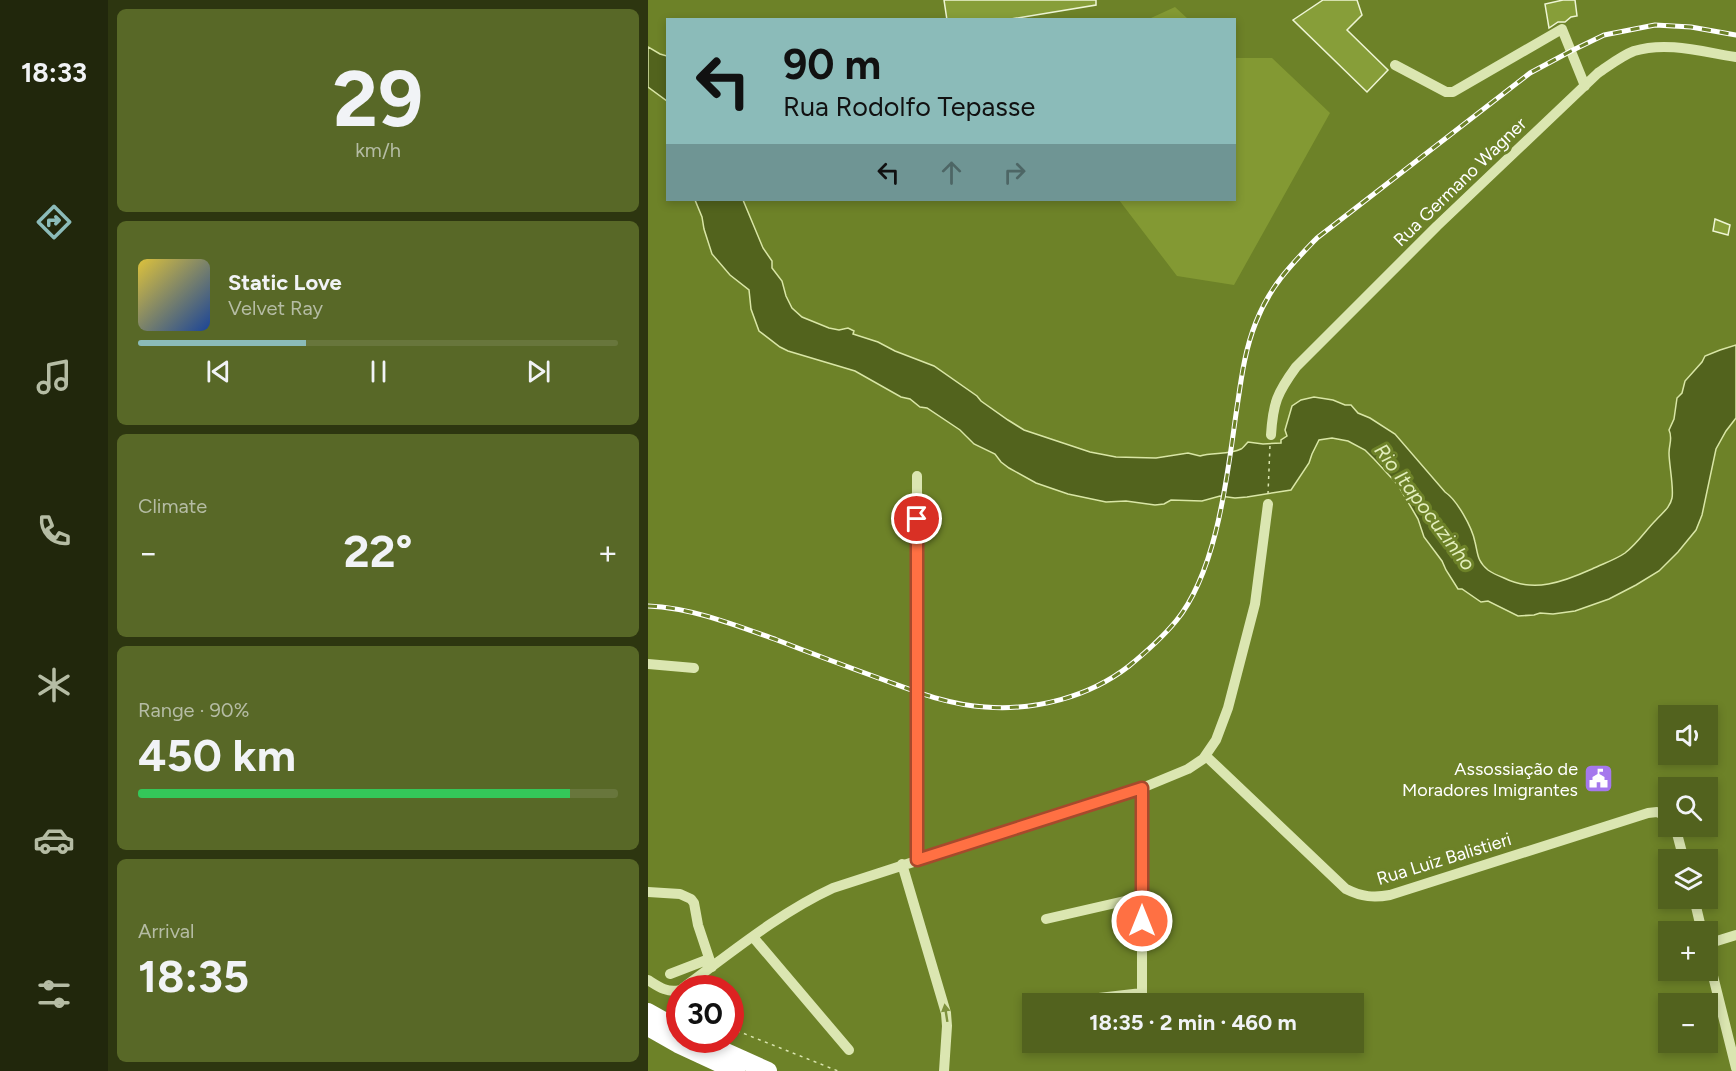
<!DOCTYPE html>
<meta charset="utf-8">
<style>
:root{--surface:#52621e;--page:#586827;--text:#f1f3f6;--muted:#b5bca4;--line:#68763c;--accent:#8bbbb9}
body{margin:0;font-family:Figtree,sans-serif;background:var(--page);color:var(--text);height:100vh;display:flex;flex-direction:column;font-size:22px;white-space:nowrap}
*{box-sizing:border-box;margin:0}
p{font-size:20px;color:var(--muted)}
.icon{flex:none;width:33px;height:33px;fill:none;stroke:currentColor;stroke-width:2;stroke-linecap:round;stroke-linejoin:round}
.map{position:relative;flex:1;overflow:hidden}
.panel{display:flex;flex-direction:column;gap:9px;padding:9px;background:#2d3610;width:540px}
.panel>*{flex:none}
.hud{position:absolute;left:18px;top:18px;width:570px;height:183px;border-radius:0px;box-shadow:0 3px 9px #0003;background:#8bbbb9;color:#111;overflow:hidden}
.buttons{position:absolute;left:1010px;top:705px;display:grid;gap:12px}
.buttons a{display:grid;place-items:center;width:60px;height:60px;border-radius:0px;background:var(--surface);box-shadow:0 3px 9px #0003;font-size:30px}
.speed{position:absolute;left:18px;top:975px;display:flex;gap:12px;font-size:30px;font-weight:700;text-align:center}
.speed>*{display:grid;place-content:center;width:78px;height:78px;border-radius:50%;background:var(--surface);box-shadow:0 3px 9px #0003;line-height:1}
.speed .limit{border:9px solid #d22;background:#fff;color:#111}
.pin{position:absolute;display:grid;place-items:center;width:51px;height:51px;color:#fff;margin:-26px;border:3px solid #fff;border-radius:50%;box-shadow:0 2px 6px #0007}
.me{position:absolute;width:66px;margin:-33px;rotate:0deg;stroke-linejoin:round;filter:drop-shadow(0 0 4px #0008)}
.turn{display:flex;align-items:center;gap:21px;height:126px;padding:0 18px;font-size:27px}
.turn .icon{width:78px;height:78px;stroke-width:2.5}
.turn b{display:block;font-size:42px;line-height:51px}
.lanes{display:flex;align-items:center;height:57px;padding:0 18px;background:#0003;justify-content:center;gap:30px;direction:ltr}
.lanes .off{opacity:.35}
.big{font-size:45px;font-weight:700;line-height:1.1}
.panel .widget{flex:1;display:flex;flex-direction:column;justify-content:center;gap:9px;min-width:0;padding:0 21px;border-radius:9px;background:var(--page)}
.panel .dial{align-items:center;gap:0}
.dial b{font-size:78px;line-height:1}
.song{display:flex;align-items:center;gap:18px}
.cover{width:72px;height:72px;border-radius:9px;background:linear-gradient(135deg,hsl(50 70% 55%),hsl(220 70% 35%))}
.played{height:6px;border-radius:3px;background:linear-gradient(90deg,var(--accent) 35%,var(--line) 35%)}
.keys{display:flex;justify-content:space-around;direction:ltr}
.heat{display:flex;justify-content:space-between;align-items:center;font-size:33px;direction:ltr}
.charge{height:9px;border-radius:4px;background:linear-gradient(90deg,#34c759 90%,var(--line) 0)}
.trip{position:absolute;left:374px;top:993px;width:342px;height:60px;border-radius:0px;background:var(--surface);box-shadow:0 3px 9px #0003;font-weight:700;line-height:60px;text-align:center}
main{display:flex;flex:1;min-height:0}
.tab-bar{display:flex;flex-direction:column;width:108px;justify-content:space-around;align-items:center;background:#21270c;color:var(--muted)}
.tab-bar .icon{width:42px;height:42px}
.tab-bar .current{color:var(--accent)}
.tab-bar b{font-size:27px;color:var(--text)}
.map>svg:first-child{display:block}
</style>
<main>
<nav class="tab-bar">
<b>18:33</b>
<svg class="icon current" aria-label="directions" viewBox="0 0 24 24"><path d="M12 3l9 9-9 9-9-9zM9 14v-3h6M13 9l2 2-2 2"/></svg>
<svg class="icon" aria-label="music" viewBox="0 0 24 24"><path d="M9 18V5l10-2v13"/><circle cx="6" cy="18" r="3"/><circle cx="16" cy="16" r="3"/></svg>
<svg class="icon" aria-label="phone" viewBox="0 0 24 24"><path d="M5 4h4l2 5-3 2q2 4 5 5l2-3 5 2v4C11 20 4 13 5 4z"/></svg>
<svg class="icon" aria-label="climate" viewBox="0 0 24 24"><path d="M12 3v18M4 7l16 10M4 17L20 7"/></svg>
<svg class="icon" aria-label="car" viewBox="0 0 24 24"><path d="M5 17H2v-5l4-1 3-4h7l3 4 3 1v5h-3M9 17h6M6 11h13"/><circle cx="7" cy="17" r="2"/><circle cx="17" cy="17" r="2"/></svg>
<svg class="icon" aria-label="filters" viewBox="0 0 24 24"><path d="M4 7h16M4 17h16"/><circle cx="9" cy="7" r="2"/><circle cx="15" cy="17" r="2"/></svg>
</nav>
<section class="panel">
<div class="widget dial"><b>29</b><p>km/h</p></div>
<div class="widget">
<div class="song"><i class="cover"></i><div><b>Static Love</b><p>Velvet Ray</p></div></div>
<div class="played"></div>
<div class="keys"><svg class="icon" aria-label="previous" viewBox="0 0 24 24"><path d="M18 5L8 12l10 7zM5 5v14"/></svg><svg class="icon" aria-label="pause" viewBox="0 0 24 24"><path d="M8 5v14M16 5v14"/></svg><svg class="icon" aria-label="next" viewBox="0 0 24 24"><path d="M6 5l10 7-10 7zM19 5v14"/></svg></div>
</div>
<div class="widget"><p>Climate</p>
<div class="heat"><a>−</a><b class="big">22°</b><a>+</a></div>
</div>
<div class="widget"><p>Range · 90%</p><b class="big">450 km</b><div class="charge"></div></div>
<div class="widget"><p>Arrival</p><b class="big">18:35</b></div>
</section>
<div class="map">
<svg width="1088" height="1071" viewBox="0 0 1088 1071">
<rect width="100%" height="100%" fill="#6d8228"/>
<!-- green -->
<path fill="#839933" d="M527 7 540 19H500L503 18Z
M587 58H624L682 113 586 285 529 276 471 200H586Z"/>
<!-- water -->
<path fill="#52631d" stroke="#d9e6a6" stroke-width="1.5" d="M0 47 12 54 19 56V101L0 87Z
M47 200H95L115 248 124 261V268L134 281 138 296 144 308 154 317 181 328 191 330 200 328 206 331 205 334 230 342 247 351 286 366 329 396 333 401 360 420 376 430 442 452 468 457 508 458 540 453 552 456C563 452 582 455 593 449 594 449 599 443 600 442L615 444 633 443V440L639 436 637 430 644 406 653 400 666 397 685 400 697 405H703L710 413 722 418 747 434 797 492C809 500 824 527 827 542 830 554 829 561 840 570 844 573 851 576 856 578 886 593 915 582 944 569 954 564 967 560 977 553 990 543 997 531 1008 520 1014 513 1022 508 1024 498 1026 488 1021 464 1021 453 1021 444 1025 438 1021 430L1026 419 1029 398 1034 393 1037 381 1054 362 1057 356 1072 350 1088 345V418L1078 431 1068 449 1054 515 1048 530 1030 552 1011 571 988 585 961 599 927 611 905 614 892 613 886 615 870 616 840 601 833 602 814 589H810L798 570 794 561 776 537 770 519 750 485 726 459 717 450 700 441 684 438 671 440 664 454 661 463 643 490 599 497 587 498 572 496 554 501 523 500 516 504 507 505 478 501 458 502 420 494 388 483 361 468 353 462 347 454 326 444 312 430 279 408 272 407 262 399 253 397 207 371 140 351 132 347 111 331 103 309 101 290 82 275 64 254 56 229 54 217Z"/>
<!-- building -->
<path fill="#879e39" stroke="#eef5d4" stroke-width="1.5" d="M296 0H448V5L357 20H299Z
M675 0H709L714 15 699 30 740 70 719 92 645 20Z
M915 0H927L929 16 923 17 917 22H910L901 28 897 4Z
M1067 219 1082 225 1080 235 1065 231Z"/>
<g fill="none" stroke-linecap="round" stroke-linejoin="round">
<!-- path -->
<path stroke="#dbe6b1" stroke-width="1.5" stroke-dasharray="3 4.5" stroke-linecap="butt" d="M620 494 622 445
M82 1028 190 1071"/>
<!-- minor -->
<path stroke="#dbe6b1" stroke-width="10" d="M747 65 798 92H805L914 29 937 86
M623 435C625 403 629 393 648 367L789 226 950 73C962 65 973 56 986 51 1019 41 1055 52 1088 57
M269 476V859
M0 664 46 668
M558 756 698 889C714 897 726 898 742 895L1000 813 1009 812 1020 817
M1027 826 1036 860
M254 864 298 1013 299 1026 296 1071
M0 892 32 894 43 899 46 903 50 925 64 967
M1046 898 1054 932
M398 919 494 897
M105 937 201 1050
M1059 944 1088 935
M1059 952 1088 1068
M22 974 61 959
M0 980C11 987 19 993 32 990
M35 988C83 953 131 913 185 888L494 788 540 769 555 759 568 740 580 708 607 604 620 504
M399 1004 494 993
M494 1004V788
M494 1044V1042"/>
<!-- highway -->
<path stroke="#fff" stroke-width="18" d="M0 1012 32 1030
M0 1027 30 1044 88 1071
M51 1040 120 1071"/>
<defs>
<path id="rail" d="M0 606C45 608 87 625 129 640 165 654 200 667 236 680 269 692 301 705 337 707 387 711 441 697 481 666 498 652 514 638 528 621 569 571 579 477 588 414 593 381 596 352 608 322 622 286 643 265 669 238L882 73 923 51 956 35 1007 25 1043 27 1088 35"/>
</defs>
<!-- rail casing -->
<use href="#rail" stroke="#fff" stroke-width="5"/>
<!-- rail -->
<use href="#rail" stroke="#6d8228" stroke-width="3" stroke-dasharray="9" stroke-linecap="butt"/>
</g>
<!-- one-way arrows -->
<defs><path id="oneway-solid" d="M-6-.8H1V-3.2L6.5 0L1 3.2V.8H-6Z" transform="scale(1.5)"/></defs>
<use fill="#7e913d" href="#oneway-solid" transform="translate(298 1013) rotate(-99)"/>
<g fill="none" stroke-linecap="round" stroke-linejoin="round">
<defs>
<path id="route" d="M269 519V860L494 788V921"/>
</defs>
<!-- route casing -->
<use href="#route" stroke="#a6492c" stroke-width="15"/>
<!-- route -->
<use href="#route" stroke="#ff7043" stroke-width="10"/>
</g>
<!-- icons -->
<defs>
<symbol id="civic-square" viewBox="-11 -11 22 22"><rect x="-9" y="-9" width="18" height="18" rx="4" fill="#a578ed" stroke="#6d8228"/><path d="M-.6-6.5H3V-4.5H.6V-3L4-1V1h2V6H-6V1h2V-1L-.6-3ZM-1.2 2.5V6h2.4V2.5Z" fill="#fff"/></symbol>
</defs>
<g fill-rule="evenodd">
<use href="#civic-square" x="934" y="762" width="33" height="33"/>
</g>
<g text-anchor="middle" stroke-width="6" stroke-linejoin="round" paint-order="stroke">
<!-- street labels -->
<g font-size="18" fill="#fff" stroke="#6d8228">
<text transform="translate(812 182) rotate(-44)" y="6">Rua Germano Wagner</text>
<text transform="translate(796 859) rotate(-17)" y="6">Rua Luiz Balistieri</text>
</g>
<!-- poi labels -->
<g font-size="18" fill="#fff" stroke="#6d8228" text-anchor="end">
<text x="930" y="775">Assossiação de<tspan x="930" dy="21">Moradores Imigrantes</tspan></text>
</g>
<!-- water labels -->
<g font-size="20" font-style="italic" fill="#e3eebd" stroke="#6d8228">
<text transform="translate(777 507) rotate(53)" y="7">Rio Itapocuzinho</text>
</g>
</g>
</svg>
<div class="buttons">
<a><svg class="icon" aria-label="sound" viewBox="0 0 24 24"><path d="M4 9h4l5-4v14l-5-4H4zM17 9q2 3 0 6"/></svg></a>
<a><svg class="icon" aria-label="search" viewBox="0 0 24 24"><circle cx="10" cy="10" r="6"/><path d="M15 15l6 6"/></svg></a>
<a><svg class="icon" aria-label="layers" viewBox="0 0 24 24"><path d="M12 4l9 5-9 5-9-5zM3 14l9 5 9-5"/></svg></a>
<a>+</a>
<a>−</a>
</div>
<div class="speed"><div class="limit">30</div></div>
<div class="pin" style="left:269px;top:519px;background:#d93025"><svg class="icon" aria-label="arrive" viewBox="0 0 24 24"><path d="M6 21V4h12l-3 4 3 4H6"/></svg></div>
<svg class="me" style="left:494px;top:921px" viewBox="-20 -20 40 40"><circle r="17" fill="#ff7043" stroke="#fff" stroke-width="3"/><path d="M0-11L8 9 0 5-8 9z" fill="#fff"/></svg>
<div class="trip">18:35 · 2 min · 460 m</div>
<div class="hud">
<div class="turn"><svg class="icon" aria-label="left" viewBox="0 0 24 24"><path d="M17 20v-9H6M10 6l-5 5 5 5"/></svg><div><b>90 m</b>Rua Rodolfo Tepasse</div></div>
<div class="lanes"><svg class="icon" aria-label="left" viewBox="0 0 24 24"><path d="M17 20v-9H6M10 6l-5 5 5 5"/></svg><svg class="icon off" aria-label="ahead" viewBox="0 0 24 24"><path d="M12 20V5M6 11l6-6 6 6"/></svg><svg class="icon off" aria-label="right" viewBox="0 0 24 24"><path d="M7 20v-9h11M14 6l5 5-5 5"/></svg></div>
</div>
</div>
</main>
